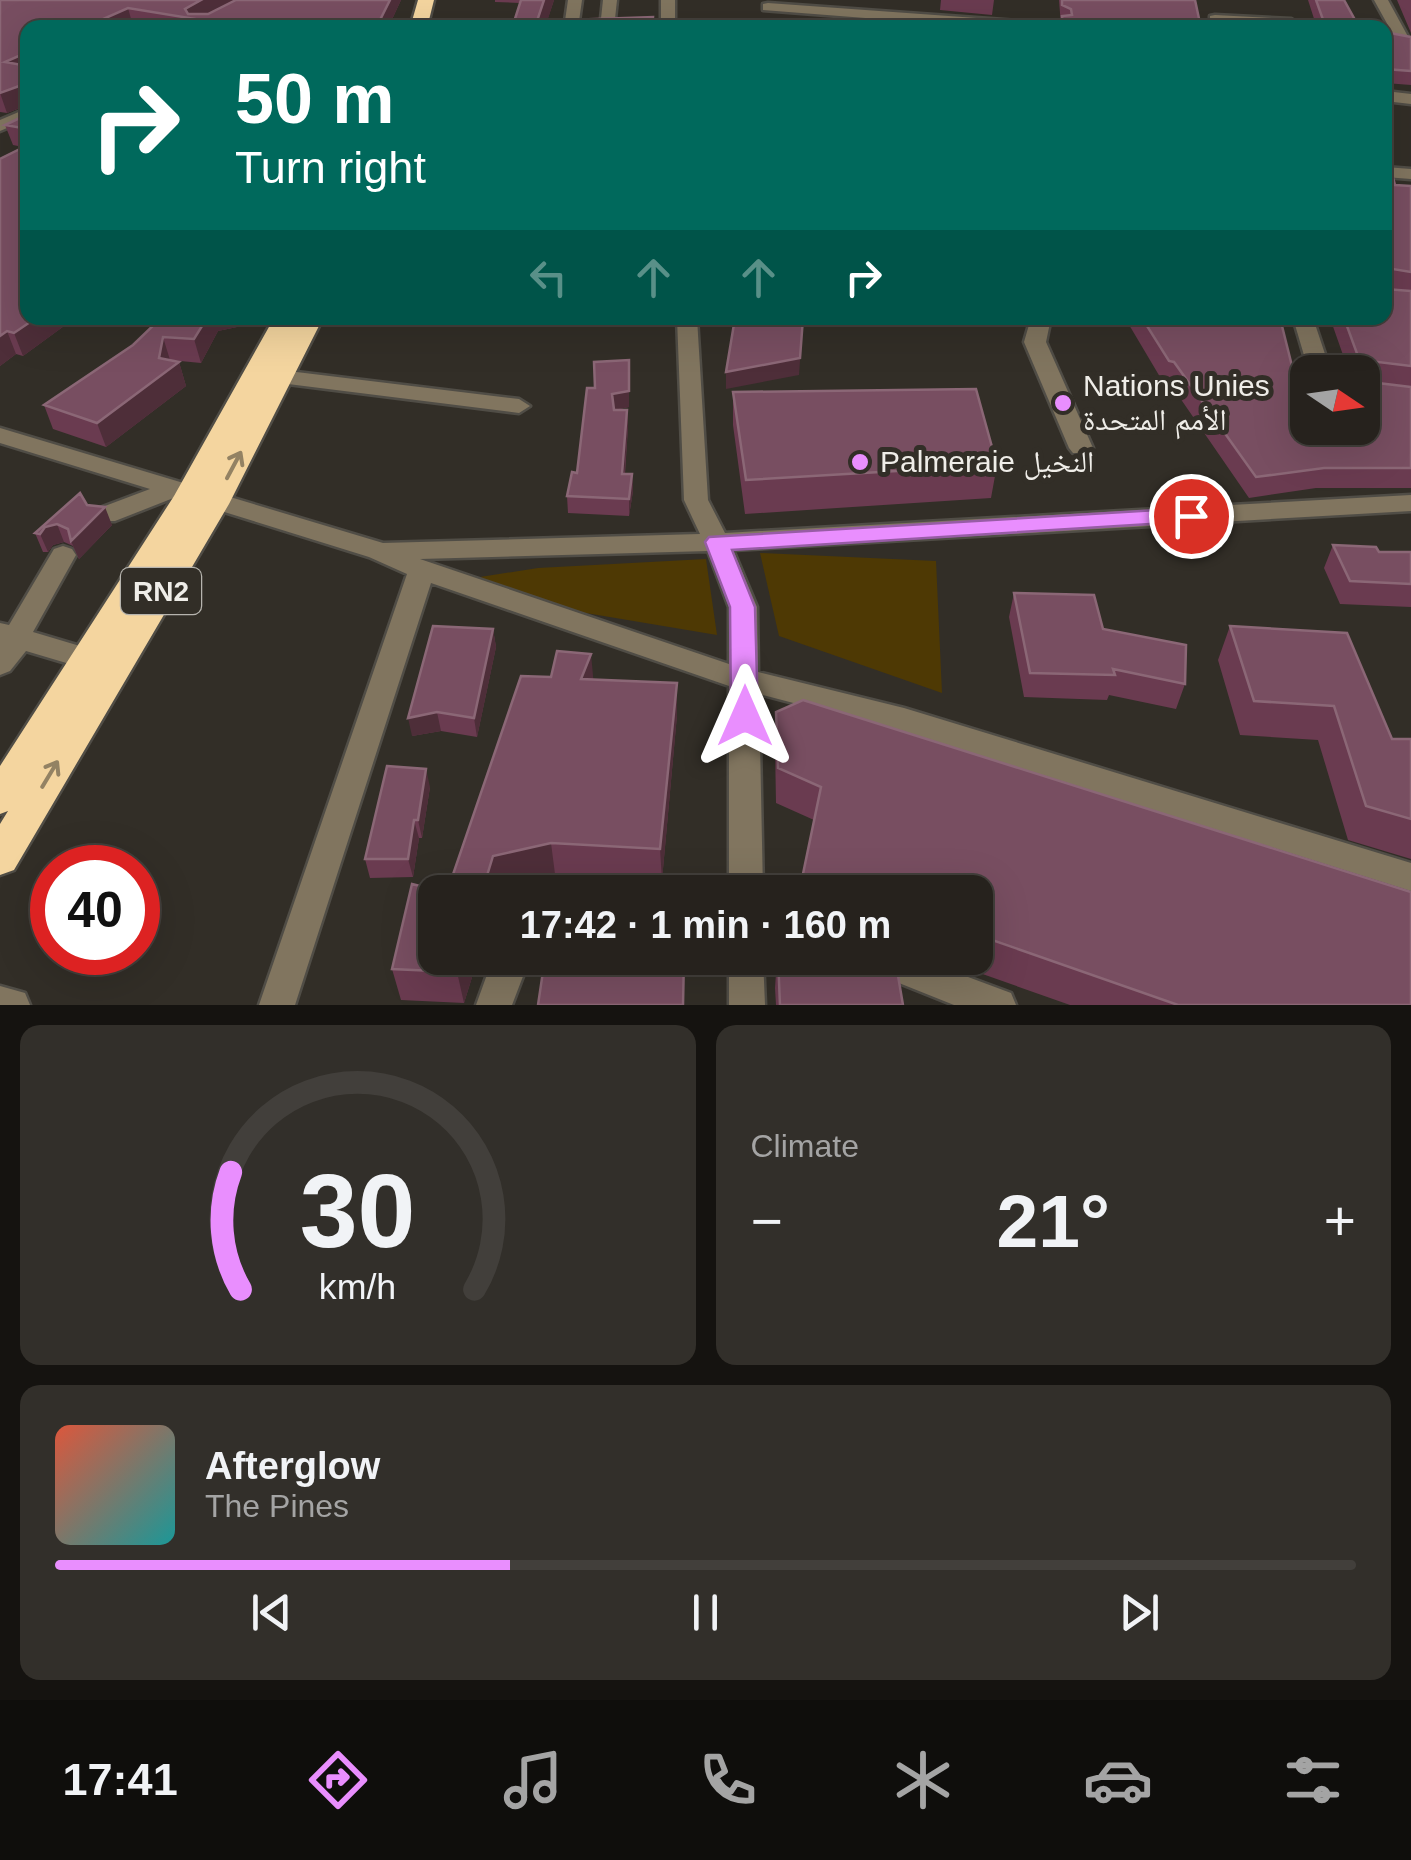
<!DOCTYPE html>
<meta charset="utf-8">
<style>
:root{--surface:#26221d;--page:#322f2a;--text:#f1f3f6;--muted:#a4a4a4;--line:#423f3b;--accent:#e98efe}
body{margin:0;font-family:Helvetica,"Noto Naskh Arabic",sans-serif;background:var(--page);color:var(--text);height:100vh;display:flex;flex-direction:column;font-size:38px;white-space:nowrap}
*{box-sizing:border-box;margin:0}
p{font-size:32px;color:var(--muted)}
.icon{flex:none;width:55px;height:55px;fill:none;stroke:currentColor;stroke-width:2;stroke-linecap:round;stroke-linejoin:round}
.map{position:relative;height:1005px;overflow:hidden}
.drawer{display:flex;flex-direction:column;gap:20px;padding:20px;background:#151310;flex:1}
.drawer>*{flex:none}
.hud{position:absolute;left:20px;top:20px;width:1372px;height:305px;border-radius:20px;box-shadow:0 10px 40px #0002,0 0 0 2px var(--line);background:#00695c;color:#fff;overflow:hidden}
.needle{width:65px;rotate:103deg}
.tools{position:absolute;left:1290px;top:355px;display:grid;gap:20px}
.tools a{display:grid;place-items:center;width:90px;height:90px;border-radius:20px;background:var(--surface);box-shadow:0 10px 40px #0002,0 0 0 2px var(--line);font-size:50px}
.speed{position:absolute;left:30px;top:845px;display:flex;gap:20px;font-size:50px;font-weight:700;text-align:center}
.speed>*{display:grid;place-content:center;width:130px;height:130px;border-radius:50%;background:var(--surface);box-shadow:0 10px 40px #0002,0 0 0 2px var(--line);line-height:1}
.speed .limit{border:15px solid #d22;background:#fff;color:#111}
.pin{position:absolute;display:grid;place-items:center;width:85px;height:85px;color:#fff;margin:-42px;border:5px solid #fff;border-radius:50%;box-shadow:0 2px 10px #0007}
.me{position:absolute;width:110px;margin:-55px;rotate:0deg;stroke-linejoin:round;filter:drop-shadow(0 0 8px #0008)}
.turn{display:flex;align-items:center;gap:35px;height:210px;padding:0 50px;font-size:45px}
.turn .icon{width:130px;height:130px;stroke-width:2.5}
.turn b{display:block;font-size:70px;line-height:85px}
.lanes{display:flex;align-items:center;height:95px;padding:0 50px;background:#0003;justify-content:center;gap:50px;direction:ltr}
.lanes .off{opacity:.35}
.big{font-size:75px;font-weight:700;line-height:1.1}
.drawer .card{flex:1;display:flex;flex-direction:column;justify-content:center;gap:15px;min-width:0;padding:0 35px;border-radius:20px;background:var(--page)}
.drawer .dial{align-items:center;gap:0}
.dial svg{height:260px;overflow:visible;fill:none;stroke:var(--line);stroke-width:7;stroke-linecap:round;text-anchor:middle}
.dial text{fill:var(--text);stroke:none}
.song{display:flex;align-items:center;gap:30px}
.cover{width:120px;height:120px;border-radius:15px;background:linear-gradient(135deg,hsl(10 70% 55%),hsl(180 70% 35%))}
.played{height:10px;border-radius:5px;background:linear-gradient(90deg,var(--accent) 35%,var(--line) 35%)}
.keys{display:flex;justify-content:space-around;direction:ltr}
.heat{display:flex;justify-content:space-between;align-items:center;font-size:55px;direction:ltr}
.drawer .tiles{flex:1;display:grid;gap:20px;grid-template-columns:1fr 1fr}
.card:last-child{grid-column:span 2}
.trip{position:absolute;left:418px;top:875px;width:575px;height:100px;border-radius:20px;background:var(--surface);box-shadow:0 10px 40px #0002,0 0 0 2px var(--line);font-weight:700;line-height:100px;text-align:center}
.tabs{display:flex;height:160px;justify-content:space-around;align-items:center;background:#0f0e0c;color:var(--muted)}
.tabs .icon{width:70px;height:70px}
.tabs .current{color:var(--accent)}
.tabs b{font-size:45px;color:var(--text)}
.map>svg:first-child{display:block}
</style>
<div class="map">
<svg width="1411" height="1005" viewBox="0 0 1411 1005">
<rect width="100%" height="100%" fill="#322e27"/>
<!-- green -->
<path fill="#4e3904" d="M760 553 936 561 942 693 779 636Z
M706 559 717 635 550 607 480 577 538 568Z"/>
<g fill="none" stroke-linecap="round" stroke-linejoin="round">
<defs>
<path id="minor" d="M568 0H582L578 28H564Z
M603 0H617L614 28H600Z
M661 0H675V28H661Z
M1374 0H1388L1411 42 1410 47H1400Z
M768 3 1059 24 1066 28H993L763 10V4Z
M1215 15 1291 19 1298 23 1291 27 1210 22V16Z
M1385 91 1411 94V104L1385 101Z
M28 108V119L0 131V120Z
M1385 167 1411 169V179L1385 177Z
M677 318H697L708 500 725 533 1411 495V511L733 550 757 607 758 672 904 708 1411 863V891L904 732 759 694 763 892H729V686L431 583 295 1005H259L407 574 369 557 176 497 115 521H97L93 515 97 509 150 489 0 443V428L383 543 700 534 684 500ZM708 551 729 607V664L420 559Z
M1031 318H1051L1046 342 1093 448 1089 453H1073L1069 448 1024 342Z
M1293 318H1313L1331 372H1309Z
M280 370 519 399 530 406 519 413 272 382 269 377 272 372Z
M63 546 72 549 76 555 33 632 110 655 114 662 110 669 100 673 26 651 10 671 0 675V623L9 625 54 549Z
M493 958H530L512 1005H476Z
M729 958H763L765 1005H729Z
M858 958H917L1011 993 1016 1005H954L864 969Z
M0 986 25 993 30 1005H0Z"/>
<path id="highway" d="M418 0H434L427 28H410Z
M274 318H298L295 325 299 318H323L229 504 14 870 0 875V824L8 811 0 814V766L174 496Z"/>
</defs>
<!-- minor casing -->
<use href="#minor" stroke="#504d46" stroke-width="5"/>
<!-- highway casing -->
<use href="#highway" stroke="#504d46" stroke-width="5"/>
<!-- minor -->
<use href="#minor" fill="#81755f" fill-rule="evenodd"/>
<!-- highway -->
<use href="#highway" fill="#f4d59f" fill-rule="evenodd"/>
</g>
<!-- wall -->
<path fill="#6a3b50" d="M0 0H401L388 28H143L133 26 28 28V105L7 113 0 112Z
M495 0H554L547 21 514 22 520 3 495 2Z
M941 0H994L992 15 940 10Z
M1059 0H1195L1061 26Z
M1308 0H1344L1359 27 1362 28H1317Z
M1397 0H1411V33Z
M1385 32 1411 37V85L1385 83Z
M28 114V318H75L23 356 16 354 0 366V159L23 147 13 145 5 125Z
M1385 165 1395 185 1411 186V488H1316L1249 498 1169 382H1163L1125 318H1280L1296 382 1362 428V372H1349L1330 318H1385Z
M143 318H240L237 327 218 331 201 363 170 360 179 362 186 386 106 447 53 429 44 405 133 345 158 321Z
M629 376V407L614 410H627L628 427 625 474H632L633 491 629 516 568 513 567 496 577 473 595 388Z
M733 392 997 465 991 498 745 514 733 425Z
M87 505 112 525 79 559 73 546 64 542 53 545 48 552H43L35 533Z
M1333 545 1379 552H1411V607L1340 604 1324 568Z
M1014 593 1103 629 1185 684 1176 709 1109 695 1107 700 1024 697 1009 617Z
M1230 626 1392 739H1411V859L1348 840 1318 740 1240 735 1218 660Z
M493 629 496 647 477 737 441 731 412 736Z
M593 680 677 683V715L662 880 555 874 499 888 447 892Z
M776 712 1411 1005H1070L937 958H975V892H802L803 874 814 820 776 803 775 747Z
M430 787 422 838H419L413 877 370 878 365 859Z
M478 958 464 1003 401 1000 392 969Z
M777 958 903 1005H776L775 988Z"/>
<!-- shaded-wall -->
<path fill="#4e2e39" d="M201 0H237L202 20 187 18 185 9Z
M390 0H401L388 28H376Z
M544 0H554L545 28 537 21Z
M128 8 133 26 129 28H83Z
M28 52V74L5 62Z
M22 85 27 105 7 113 0 93Z
M36 318H75L23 356 14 333Z
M207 318H240L237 327 218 331 201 363 194 339Z
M803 318 799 375 726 389V372Z
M7 331 16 354 0 366V336Z
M163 337 170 360 179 362 186 386 106 447 97 423 159 358Z
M629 360V407L613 410 612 394Z
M627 410 628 427 623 491 622 474Z
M632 474 633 491 629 516V499Z
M105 507 112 525 79 559 71 541Z
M57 524 64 542 53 545 48 552 40 534 45 527Z
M493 629 496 647 477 737 474 718Z
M591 654 594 686 581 679Z
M677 683V715L662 880 660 849Z
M437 712 441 731 412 736 408 718Z
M426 769 430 787 422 838 418 820Z
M414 820 419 838 413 877 408 859Z
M551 843 555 874 499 888 497 892H482L493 856Z
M462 958H478L464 1003 457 972Z"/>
<!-- building -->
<path fill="#784e61" stroke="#8b6776" stroke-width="2.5" d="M0 0H201L185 9 188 14H208L236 0H390L376 28H228L232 25 128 8 83 28H28V52L5 62 28 66V98H25L22 85 0 93Z
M521 0H544L537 21 653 17 652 28H468L469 24 514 22Z
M1062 0H1195L1201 28H1056V26H1063L1062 16 1072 15 1071 9 1062 5Z
M1316 0H1344L1359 27 1362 28H1326Z
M1385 32 1411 37V71L1385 69Z
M28 114V129L5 125Z
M28 145V318H36L14 333 7 331 0 336V159Z
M1385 165 1390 166 1395 185 1411 186V272L1393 269 1389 273V285L1385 276Z
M1385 289 1411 291V366L1370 361 1366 365 1370 382 1411 387V468H1324L1256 477 1174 362 1169 361 1142 318H1280L1296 382 1308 383V428H1362V388L1370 389 1344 318H1385Z
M161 318H207L194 339 163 337 159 358 179 362 97 423 44 405 133 345Z
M735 318H803L800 358 726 372Z
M629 360V391L612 394 614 410H627L622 474H632L629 499 567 496 572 472 577 473 587 388H595L594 362Z
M976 389 997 465 746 480 733 392Z
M80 493 87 505 105 507 71 541 68 529 57 524 45 527 40 534 35 533Z
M1333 545 1376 547 1379 552H1411V584L1350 581Z
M1014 593 1094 595 1103 629 1186 645 1185 684 1113 669 1115 675 1030 673Z
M433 626 493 629 474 718 437 712 408 718Z
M1230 626 1347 633 1392 739H1411V819L1366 806 1334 706 1254 701Z
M557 651 591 654 581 679 677 683 660 849 551 843 493 856 482 892H447L521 676 551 677Z
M803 700 1411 892V1005H1178L975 934V892H856L803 874 821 787 778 768 776 712Z
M387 766 426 769 418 820H414L408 859H365Z
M412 884 444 892H435V958H462L457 972 392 969Z
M545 958H684L683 1005H538Z
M778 958H895L903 1005H780Z"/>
<!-- one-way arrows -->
<defs><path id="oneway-shaft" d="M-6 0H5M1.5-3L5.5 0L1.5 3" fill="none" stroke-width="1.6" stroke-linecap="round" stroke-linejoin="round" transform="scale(2.5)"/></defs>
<g stroke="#938263">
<use href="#oneway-shaft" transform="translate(234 465) rotate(-62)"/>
<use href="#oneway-shaft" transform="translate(50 774) rotate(-59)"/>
</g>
<!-- route -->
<path fill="#e98efe" stroke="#975ca5" stroke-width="2.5" d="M1191 508 1203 516 1199 521 732 550 755 607 758 716 754 723 745 726 735 723 731 716 730 607 705 542 709 537Z"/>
<!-- markers -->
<g fill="#e98efe" stroke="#322e27" stroke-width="4">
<circle cx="1063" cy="403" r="10"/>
<circle cx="860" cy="462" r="10"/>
</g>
<g text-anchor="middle" stroke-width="10" stroke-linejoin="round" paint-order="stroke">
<!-- shield labels -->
<rect fill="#322e27" stroke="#b6b4ae" stroke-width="2.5" x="121" y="568" width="80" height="46" rx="8"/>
<g font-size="28" font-weight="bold" fill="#efede8">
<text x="161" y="601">RN2</text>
</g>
<!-- poi labels -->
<g font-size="30" fill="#efede8" stroke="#322e27" text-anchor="start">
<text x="1083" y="396">Nations Unies<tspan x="1083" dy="34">الأمم المتحدة</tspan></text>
<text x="880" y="472">Palmeraie النخيل</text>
</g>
</g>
</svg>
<div class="tools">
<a><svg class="needle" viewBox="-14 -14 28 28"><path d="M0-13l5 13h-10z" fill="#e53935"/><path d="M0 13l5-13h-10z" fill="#a4a4a4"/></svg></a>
</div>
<div class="speed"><div class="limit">40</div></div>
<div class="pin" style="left:1191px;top:516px;background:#d93025"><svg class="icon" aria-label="arrive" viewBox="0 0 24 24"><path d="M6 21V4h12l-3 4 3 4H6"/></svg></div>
<svg class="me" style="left:745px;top:716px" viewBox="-20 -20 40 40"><path d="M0-17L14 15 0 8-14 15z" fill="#e98efe" stroke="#fff" stroke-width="4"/></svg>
<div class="trip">17:42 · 1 min · 160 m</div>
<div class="hud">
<div class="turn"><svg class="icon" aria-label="right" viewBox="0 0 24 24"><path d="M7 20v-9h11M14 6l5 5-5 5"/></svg><div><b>50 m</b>Turn right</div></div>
<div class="lanes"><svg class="icon off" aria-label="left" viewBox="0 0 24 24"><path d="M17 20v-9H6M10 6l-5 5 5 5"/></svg><svg class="icon off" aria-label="ahead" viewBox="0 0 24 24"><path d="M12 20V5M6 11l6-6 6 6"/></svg><svg class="icon off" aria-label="ahead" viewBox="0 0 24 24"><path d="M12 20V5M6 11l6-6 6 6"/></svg><svg class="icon" aria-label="right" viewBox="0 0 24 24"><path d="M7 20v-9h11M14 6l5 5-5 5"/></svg></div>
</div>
</div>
<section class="drawer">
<div class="tiles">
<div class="card dial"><svg viewBox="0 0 100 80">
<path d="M14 69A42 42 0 1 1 86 69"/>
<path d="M14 69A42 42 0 0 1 11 33" stroke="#e98efe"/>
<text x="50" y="56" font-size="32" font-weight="700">30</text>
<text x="50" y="72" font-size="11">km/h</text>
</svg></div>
<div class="card"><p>Climate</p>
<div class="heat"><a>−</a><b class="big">21°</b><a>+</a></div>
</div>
<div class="card">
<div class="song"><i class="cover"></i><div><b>Afterglow</b><p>The Pines</p></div></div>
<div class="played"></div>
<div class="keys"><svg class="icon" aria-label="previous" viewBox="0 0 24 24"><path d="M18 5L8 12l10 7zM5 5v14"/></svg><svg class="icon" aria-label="pause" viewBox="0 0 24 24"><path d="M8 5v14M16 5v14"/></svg><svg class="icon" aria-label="next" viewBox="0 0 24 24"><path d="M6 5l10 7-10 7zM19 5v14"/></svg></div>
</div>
</div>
</section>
<nav class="tabs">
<b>17:41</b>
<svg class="icon current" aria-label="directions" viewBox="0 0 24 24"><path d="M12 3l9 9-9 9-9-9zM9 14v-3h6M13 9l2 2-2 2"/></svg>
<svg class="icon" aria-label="music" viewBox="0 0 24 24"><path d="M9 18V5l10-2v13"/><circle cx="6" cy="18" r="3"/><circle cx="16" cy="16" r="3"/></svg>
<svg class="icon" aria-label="phone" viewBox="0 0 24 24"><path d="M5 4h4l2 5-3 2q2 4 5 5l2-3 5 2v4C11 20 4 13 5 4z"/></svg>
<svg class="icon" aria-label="climate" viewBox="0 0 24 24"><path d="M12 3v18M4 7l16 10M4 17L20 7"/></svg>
<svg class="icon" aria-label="car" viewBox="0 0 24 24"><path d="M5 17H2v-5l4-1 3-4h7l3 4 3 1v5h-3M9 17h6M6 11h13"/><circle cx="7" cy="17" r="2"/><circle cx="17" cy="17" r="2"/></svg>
<svg class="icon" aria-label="filters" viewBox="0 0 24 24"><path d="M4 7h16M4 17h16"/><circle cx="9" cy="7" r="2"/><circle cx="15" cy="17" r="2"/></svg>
</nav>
